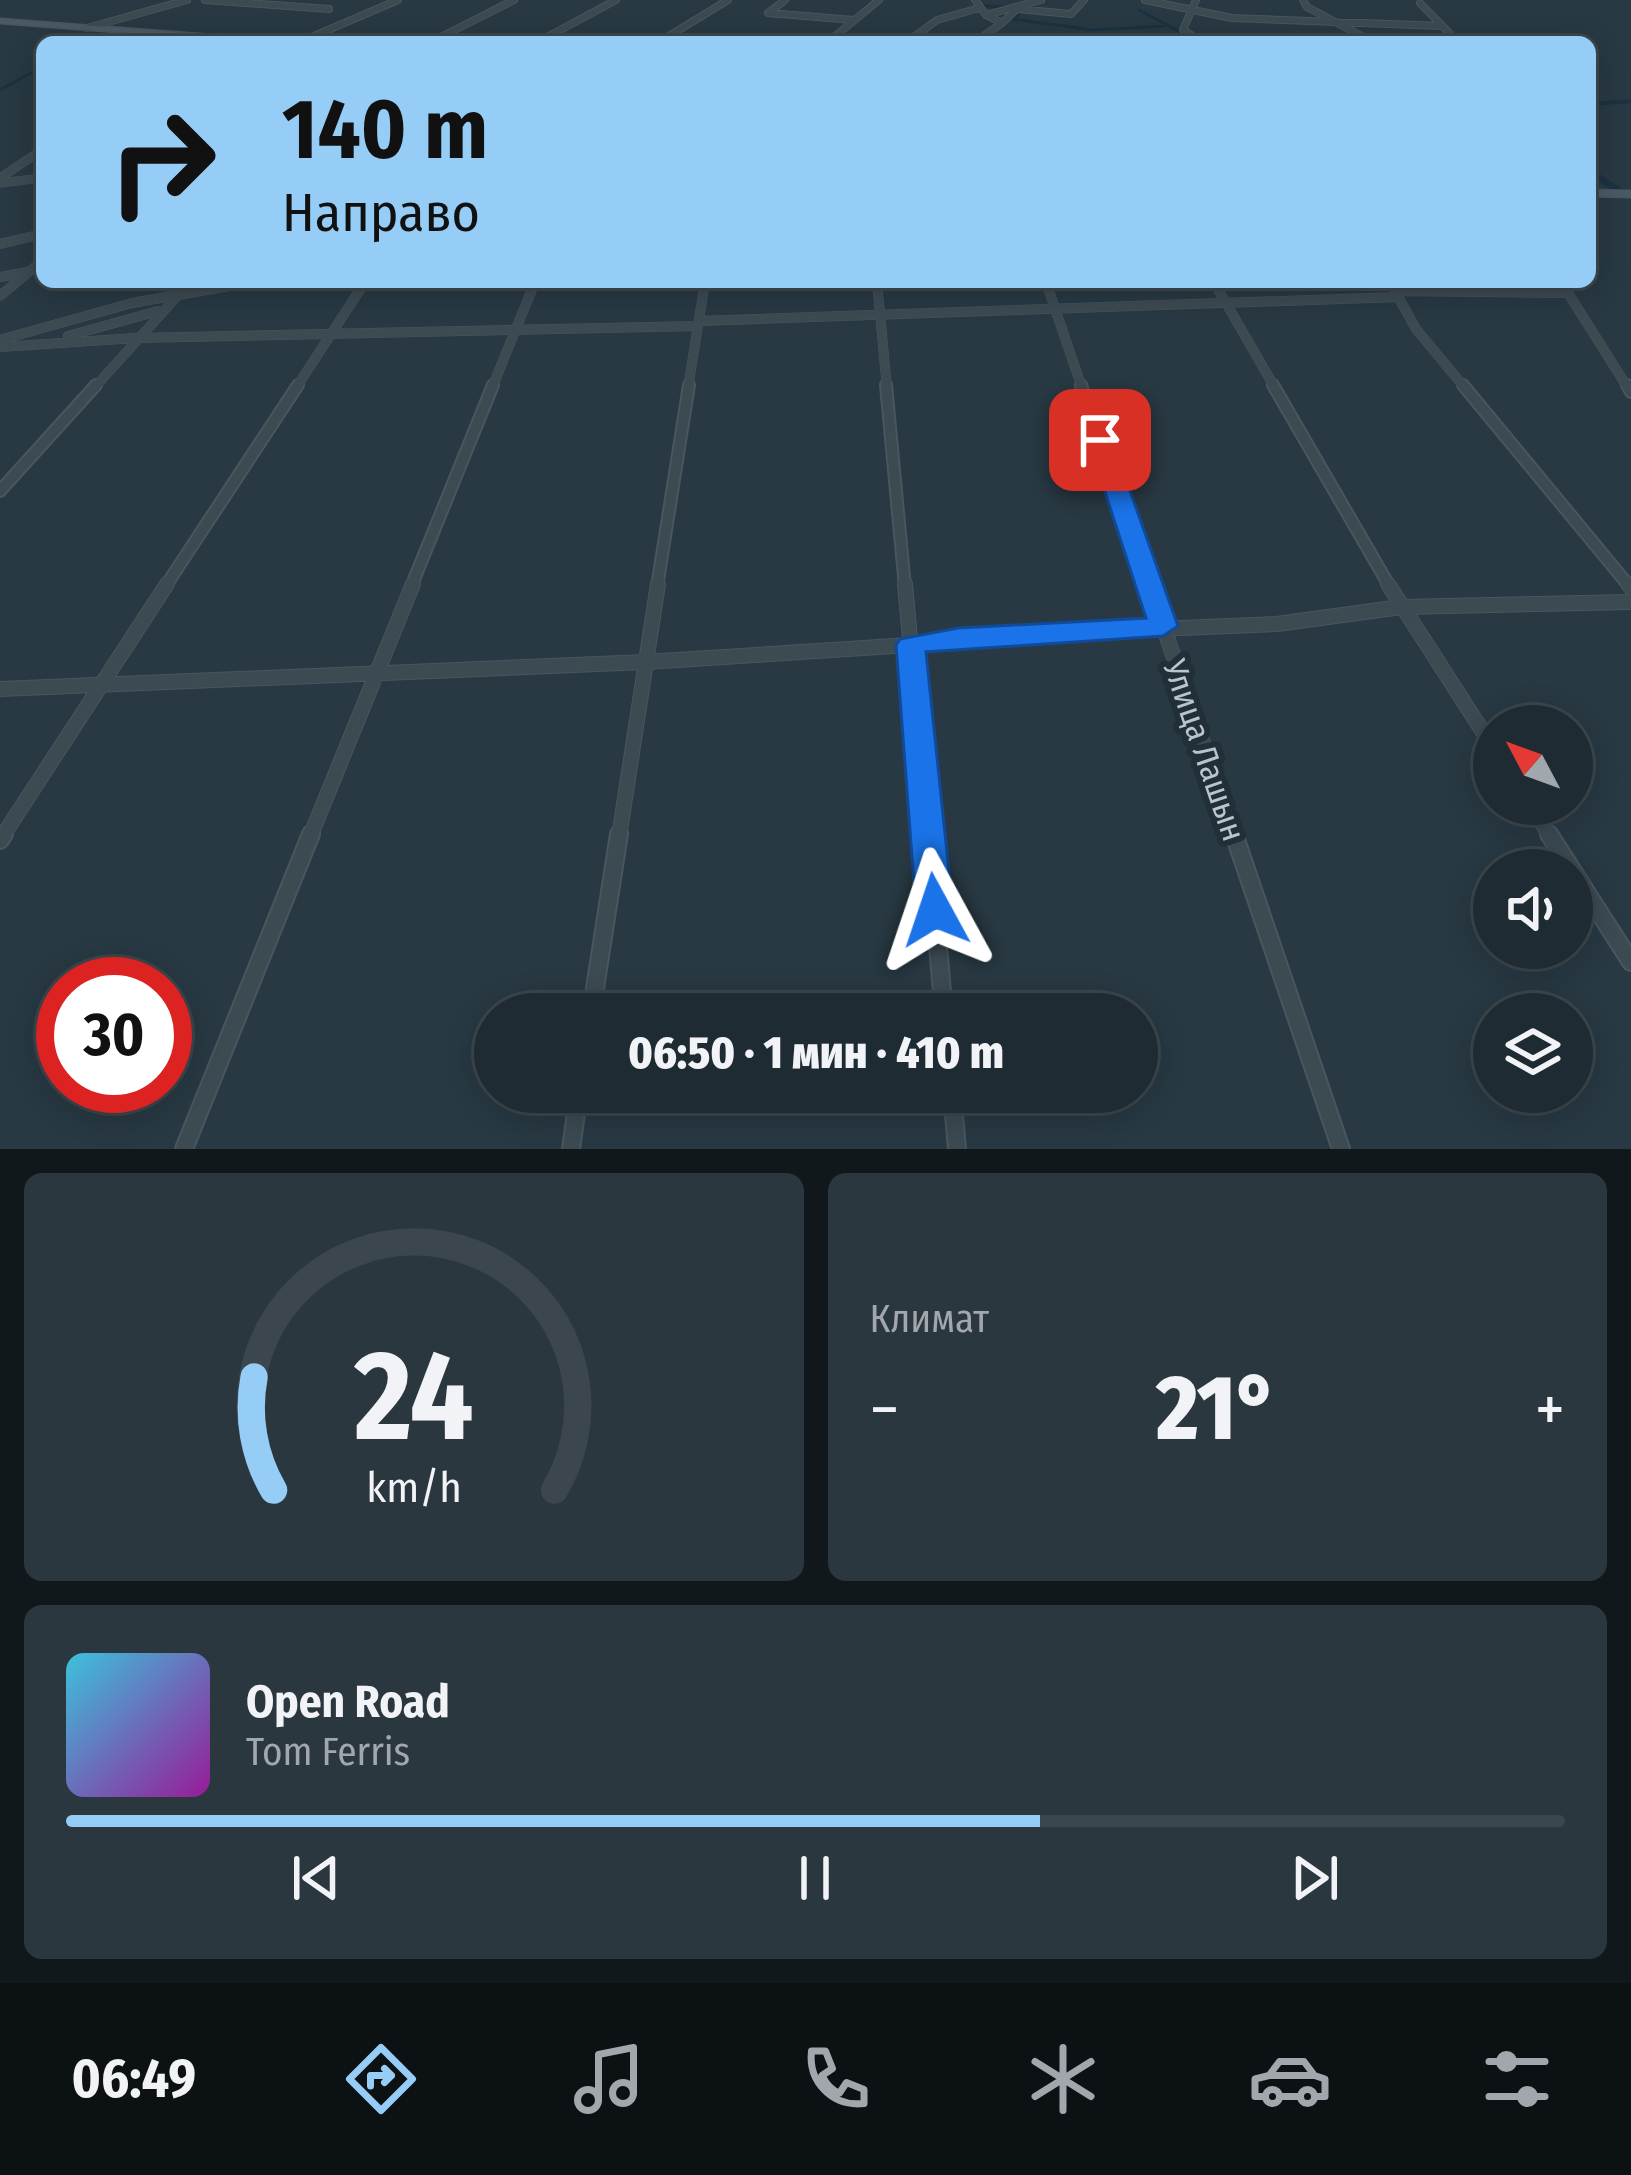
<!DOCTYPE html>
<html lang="ru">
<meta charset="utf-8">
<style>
:root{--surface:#1e2b32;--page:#2b373e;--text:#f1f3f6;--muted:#a1a7ac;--line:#3c474d;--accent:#95cdf6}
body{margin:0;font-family:"Fira Sans Condensed",sans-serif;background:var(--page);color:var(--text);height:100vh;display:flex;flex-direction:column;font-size:45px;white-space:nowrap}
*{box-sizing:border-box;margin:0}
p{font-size:39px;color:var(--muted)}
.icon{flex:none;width:66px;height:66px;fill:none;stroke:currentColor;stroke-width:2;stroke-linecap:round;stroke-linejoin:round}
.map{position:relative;height:1149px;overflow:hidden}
.side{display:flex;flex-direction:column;gap:24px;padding:24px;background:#10181c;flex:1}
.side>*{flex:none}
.guide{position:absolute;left:36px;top:36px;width:1560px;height:252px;border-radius:18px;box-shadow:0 6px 30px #0003,0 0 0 3px var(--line);background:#95cdf6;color:#111;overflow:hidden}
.needle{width:78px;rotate:311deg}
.tools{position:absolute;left:1473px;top:705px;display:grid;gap:24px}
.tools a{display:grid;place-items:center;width:120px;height:120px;border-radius:50%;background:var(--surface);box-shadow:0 6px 30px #0003,0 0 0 3px var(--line);font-size:60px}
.speed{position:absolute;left:36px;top:957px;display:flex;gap:24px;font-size:60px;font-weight:700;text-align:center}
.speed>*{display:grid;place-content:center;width:156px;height:156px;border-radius:50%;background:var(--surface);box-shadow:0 6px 30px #0003,0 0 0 3px var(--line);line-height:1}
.speed .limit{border:18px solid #d22;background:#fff;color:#111}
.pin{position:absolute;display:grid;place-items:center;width:102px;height:102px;color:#fff;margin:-51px;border-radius:24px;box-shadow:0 6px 18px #0006}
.me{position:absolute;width:132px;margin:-66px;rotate:355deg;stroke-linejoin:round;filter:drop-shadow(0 0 9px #0008)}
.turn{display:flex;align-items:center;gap:42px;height:252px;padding:0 48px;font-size:54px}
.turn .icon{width:156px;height:156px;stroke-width:2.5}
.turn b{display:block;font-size:84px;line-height:102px}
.big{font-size:90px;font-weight:800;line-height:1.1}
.side .tile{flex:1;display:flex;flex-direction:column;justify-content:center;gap:18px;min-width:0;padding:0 42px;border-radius:18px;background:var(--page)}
.side .dial{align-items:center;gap:0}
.dial svg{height:312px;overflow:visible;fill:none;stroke:var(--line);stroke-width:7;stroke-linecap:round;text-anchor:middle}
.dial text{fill:var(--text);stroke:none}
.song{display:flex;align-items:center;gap:36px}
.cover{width:144px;height:144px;border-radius:18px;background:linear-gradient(135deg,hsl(190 70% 55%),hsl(300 70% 35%))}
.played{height:12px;border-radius:6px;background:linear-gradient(90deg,var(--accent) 65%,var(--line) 65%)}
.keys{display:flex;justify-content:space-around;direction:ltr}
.heat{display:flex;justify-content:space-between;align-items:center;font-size:66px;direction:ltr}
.side .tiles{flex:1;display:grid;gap:24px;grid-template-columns:1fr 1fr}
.tile:last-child{grid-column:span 2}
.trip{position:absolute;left:474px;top:993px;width:684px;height:120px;border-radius:60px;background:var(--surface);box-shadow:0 6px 30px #0003,0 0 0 3px var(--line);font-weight:800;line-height:120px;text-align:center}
.tabs{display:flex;height:192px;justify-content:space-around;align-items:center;background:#0c1114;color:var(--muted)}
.tabs .icon{width:84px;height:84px}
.tabs .active{color:var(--accent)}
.tabs b{font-size:54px;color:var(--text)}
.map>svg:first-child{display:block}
</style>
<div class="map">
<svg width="1631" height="1149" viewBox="0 0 1631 1149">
<rect width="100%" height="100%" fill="#283943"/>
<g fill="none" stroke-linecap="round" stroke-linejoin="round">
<!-- stream -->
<path stroke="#1b3241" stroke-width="3" d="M984 6 1006 7
M1139 10 1192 38 1191 42
M1023 11 1012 19 1093 30 1164 26
M85 42 93 38
M0 90 42 67"/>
<!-- canal -->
<path fill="#1b3241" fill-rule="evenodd" d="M1631 99V103L1590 106V102Z
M1590 168 1621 188V192H1615L1590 175Z"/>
<defs>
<path id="minor-far5" d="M205 0 329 9
M785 0 768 13 854 20
M975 0 986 15 1002 23 975 42
M1145 0 1232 18 1442 26
M1303 0 1307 7 1373 42
M1420 3 1458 42
M986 15 1041 0
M1002 23 1017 9 1071 14 1084 0
M87 28 187 0
M204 42 216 37
M300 42 398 0
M431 42 514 0
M538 42 616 0
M659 42 728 0
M828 42 879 0
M907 42 937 20 979 8
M1173 42 1191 35 1183 30 1196 0"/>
<path id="minor-far4" d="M0 178 42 150
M0 183 42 178"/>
<path id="minor-far3" d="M0 244 42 234
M0 277 28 272
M877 282 887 388
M1046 282 1082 388
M1214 282 1275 388
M1390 282 1416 329 1465 388
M1395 291 1568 293 1628 388
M0 296 42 261
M699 321 1398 297
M68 336 158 311
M0 340 132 303 252 282
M0 347 136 338 698 326
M94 388 190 282
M296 388 365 282
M492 388 535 282
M688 388 705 282"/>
<path id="minor-far2" d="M886 385 905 587
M1081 385 1150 587
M1273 385 1390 587
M1463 385 1630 587
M1627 385 1631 392
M0 491 96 385
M165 587 298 385
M411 587 493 385
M657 587 689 385"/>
<path id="minor-far1" d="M905 584 928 837
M1149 584 1235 837
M1388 584 1494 749
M1628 584 1631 588
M0 689 646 662 910 645 958 637 1277 624 1401 607 1631 602
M1529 804 1551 837
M2 837 167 584
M310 837 413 584
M619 837 658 584"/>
<path id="minor" d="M928 834 944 1014
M1234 834 1341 1149
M1549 834 1572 870
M0 840 4 834
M1572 870 1631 962
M591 1014 619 834
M952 1092 957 1149
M184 1149 311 834
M571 1149 579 1092"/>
<path id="secondary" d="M0 19 280 40 284 42H248L0 23Z
M1590 190 1631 191V197L1590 196Z"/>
</defs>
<!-- minor-far5 casing -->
<use href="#minor-far5" stroke="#49565f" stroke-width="8"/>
<!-- minor-far4 casing -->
<use href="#minor-far4" stroke="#49565f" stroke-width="9"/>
<!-- minor-far3 casing -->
<use href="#minor-far3" stroke="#49565f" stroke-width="10"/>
<!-- minor-far2 casing -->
<use href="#minor-far2" stroke="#49565f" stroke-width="14"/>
<!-- minor-far1 casing -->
<use href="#minor-far1" stroke="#49565f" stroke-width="16"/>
<!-- minor casing -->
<use href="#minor" stroke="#49565f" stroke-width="20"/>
<!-- secondary casing -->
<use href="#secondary" stroke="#49565f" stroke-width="3"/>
<!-- minor-far5 -->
<use href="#minor-far5" stroke="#3c4a52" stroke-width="6"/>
<!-- minor-far4 -->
<use href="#minor-far4" stroke="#3c4a52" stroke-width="8"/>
<!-- minor-far3 -->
<use href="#minor-far3" stroke="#3c4a52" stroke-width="9"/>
<!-- minor-far2 -->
<use href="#minor-far2" stroke="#3c4a52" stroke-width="10"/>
<!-- minor-far1 -->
<use href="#minor-far1" stroke="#3c4a52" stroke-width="14"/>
<!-- minor -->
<use href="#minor" stroke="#3c4a52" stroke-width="16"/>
<!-- secondary -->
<use href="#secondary" fill="#4a5a65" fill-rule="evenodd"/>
</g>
<!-- route -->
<path fill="#1a73e8" stroke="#114b97" stroke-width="3" d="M1100 432 1112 440 1178 626 1163 636 926 652 953 910 948 921 935 925 922 921 916 910 896 645 900 639 958 628 1146 618 1088 440Z"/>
<g text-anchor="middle" stroke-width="12" stroke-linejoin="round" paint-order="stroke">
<!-- street labels -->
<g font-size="33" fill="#bac4cc" stroke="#212f38">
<text transform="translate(1205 750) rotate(71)" y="12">Улица Лашын</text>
</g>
</g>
</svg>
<div class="tools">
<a><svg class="needle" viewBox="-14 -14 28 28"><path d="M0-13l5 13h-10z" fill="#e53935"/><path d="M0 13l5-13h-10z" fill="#a1a7ac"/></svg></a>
<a><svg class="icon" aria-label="sound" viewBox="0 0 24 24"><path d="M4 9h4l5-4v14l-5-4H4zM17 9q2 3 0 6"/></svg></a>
<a><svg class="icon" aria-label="layers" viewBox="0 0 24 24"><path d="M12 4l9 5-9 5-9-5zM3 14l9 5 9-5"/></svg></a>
</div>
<div class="speed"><div class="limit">30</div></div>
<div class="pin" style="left:1100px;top:440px;background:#d93025"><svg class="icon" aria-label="arrive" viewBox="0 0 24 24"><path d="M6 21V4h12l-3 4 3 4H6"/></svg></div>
<svg class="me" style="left:935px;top:910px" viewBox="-20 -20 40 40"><path d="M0-17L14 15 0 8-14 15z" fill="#1a73e8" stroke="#fff" stroke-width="4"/></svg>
<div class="trip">06:50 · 1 мин · 410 m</div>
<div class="guide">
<div class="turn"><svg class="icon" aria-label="right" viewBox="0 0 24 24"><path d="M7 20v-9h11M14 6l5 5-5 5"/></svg><div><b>140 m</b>Направо</div></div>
</div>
</div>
<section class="side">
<div class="tiles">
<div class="tile dial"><svg viewBox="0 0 100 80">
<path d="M14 69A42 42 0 1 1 86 69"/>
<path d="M14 69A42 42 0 0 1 9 40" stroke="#95cdf6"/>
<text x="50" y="56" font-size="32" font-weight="700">24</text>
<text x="50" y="72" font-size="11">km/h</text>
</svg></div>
<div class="tile"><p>Климат</p>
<div class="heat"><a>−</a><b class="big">21°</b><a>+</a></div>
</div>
<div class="tile">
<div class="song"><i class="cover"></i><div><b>Open Road</b><p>Tom Ferris</p></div></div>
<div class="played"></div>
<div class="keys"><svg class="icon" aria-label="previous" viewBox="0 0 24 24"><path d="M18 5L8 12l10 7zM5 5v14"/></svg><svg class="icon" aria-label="pause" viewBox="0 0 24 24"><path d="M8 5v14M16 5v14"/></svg><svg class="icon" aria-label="next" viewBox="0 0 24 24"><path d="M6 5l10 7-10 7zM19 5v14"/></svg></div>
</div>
</div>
</section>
<nav class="tabs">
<b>06:49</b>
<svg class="icon active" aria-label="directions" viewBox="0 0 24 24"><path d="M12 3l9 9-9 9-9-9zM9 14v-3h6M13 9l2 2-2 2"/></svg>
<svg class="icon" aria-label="music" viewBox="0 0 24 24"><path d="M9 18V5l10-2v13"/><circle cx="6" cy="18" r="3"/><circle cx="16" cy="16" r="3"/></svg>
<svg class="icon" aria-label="phone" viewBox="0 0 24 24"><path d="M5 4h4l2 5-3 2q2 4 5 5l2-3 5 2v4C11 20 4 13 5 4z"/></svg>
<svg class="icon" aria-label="climate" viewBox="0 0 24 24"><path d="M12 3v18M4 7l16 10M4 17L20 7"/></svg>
<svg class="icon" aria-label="car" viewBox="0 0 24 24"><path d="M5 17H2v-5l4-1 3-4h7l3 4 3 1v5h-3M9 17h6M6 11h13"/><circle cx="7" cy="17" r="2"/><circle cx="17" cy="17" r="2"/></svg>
<svg class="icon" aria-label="filters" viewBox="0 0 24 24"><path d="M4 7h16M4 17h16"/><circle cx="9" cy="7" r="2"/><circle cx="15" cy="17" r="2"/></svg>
</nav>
